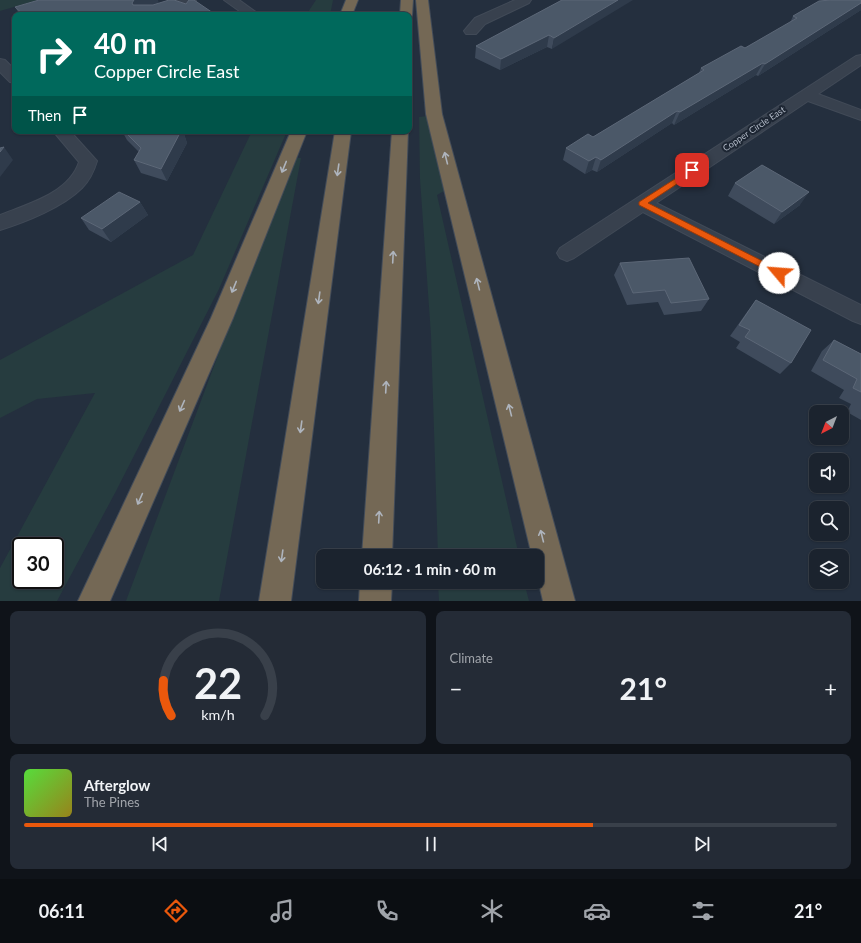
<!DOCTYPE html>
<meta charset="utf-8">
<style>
:root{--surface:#1b232e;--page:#242b36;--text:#f1f3f6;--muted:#a0a4aa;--line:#39404a;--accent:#ea580c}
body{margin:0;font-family:Lato,sans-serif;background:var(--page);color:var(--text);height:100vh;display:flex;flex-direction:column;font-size:15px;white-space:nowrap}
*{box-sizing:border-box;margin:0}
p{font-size:13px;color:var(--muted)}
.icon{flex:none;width:22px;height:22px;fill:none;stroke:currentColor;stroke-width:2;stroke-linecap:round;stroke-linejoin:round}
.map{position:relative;height:601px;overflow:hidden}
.side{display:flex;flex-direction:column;gap:10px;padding:10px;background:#0f1319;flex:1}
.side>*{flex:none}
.banner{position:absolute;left:12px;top:12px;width:400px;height:122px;border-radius:8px;box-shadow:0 1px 3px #0004,0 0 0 1px var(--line);background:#00695c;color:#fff;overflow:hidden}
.needle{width:26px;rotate:222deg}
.buttons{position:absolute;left:809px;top:405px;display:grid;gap:8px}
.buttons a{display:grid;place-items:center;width:40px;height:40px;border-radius:8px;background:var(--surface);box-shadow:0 1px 3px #0004,0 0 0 1px var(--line);font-size:20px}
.speed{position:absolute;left:12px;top:537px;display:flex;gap:8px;font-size:20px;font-weight:700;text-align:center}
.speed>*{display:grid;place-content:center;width:52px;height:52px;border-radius:50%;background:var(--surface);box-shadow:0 1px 3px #0004,0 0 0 1px var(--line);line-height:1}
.speed .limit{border:2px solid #111;border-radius:6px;background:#fff;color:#111}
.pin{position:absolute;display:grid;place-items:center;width:34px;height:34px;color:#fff;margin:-17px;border-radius:8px;box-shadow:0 2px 6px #0006}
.me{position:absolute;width:44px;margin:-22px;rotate:297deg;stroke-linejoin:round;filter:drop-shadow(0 0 3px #0008)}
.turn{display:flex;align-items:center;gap:14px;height:84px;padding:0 16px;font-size:18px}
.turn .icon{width:52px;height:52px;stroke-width:2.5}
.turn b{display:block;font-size:28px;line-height:34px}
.then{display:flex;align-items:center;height:38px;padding:0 16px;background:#0003;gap:8px;font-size:15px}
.big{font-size:30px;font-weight:700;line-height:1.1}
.side .card{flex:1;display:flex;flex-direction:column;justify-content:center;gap:6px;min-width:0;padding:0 14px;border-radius:8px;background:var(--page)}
.side .dial{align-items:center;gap:0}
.dial svg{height:104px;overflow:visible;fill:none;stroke:var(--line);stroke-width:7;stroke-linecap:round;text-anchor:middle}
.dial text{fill:var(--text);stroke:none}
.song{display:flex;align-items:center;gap:12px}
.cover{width:48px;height:48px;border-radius:6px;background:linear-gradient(135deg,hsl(110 70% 55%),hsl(50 70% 35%))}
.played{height:4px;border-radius:2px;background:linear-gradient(90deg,var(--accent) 70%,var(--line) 70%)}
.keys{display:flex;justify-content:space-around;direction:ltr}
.heat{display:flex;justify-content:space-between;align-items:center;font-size:22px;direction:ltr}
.side .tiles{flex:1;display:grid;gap:10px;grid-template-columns:1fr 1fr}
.card:last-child{grid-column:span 2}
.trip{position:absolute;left:316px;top:549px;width:228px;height:40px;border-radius:8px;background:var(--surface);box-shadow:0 1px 3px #0004,0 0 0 1px var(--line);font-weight:700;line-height:40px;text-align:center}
.tabs{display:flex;height:64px;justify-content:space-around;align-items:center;background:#0b0e12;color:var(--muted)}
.tabs .icon{width:28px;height:28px}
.tabs .active{color:var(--accent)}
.tabs b{font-size:18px;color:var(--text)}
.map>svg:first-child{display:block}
</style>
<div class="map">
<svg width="861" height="601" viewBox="0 0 861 601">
<rect width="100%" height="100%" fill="#242f3e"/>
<!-- green -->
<path fill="#263c3f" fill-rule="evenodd" d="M0 0H38L0 11Z
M316 0H333L330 15H306Z
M427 116 444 191 437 195 519 556H438L431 335 420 179 419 117Z
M252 131H287L219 289 115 493 57 601H0V568L95 393 37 399 0 418V360L193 255ZM21 546H55V580H21Z
M296 158H301L219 601H126L256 254Z
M438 582H524L529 601H439Z"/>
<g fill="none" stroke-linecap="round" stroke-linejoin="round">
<defs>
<path id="street" d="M178 0H196L194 3 157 15H138L139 12Z
M224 0H239L260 15H245Z
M515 0H531L529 3 485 24 476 34H466L464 31 475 18Z
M861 55V65L818 94 861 110V120L808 101 656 203 861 305V324L853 321 643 212 574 258 567 261 560 258 557 253 560 248 856 56Z
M0 59 5 60 15 70V83L10 82 0 72Z
M53 131H70L97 161C94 171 90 180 82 188 63 207 26 222 0 230V215C28 204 69 193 79 162Z"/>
<path id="highway" d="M346 0H358L352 15H340Z
M401 0H413L412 15 411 18H409V15H400Z
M416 0H428L442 114 575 601H543L537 575V556H532L426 114Z
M291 131H307L233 318 110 601H78L211 318Z
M335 131H351L291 601H259Z
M392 131H408L392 556H362Z
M360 582H392L391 601H359Z"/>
</defs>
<!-- street casing -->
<use href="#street" stroke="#414a57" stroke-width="2"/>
<!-- highway casing -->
<use href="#highway" stroke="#434c59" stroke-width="2"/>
<!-- street -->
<use href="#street" fill="#38414e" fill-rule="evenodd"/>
<!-- highway -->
<use href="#highway" fill="#746855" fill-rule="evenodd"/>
</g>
<!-- wall -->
<path fill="#3f4b5c" d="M562 0 552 49 547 47 500 70 475 58 476 46Z
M861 0V10L758 76 756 75 674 125 672 123 597 172 592 170 585 174 563 160 566 148 593 137 699 73 701 68 745 48 790 23 793 16Z
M159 3 216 15H20L15 7Z
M122 131H183L187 143 167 181 141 173 134 160 139 152 127 140Z
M735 183 800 205 774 224 728 196Z
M140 202 148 215 111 242 89 230 81 218Z
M620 263 709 299 701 311 664 315 658 302 627 305 614 275Z
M756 300 791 363 780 374 736 348 740 342 730 336 747 312Z
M834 340 861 354V420L847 412 851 404 839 398 844 390 811 371 822 351Z"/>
<!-- shaded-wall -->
<path fill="#2f3b4b" d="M134 0H158L159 4 139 11 132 3Z
M618 0H633L552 49 554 38Z
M861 3V10L758 76 765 64Z
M549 35 547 47 500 70 501 59Z
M763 63 756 75 674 125 680 112Z
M677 111 672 123 597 172 601 160Z
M181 131H183L187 143 167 181 161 169Z
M4 147 13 160 0 177V152Z
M596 157 592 170 585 174 589 161Z
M809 192 800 205 774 224 782 212Z
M140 202 148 215 111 242 102 229Z"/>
<!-- building -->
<path fill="#4b5868" stroke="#5c6777" d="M39 0H134L132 3 133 5H153L169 0H174L186 4 189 0H194L216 15H24L15 7Z
M562 0H618L554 38 549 35 501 59 476 46Z
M831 0H861V3L765 64 763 63 680 112 677 111 601 160 596 157 589 161 566 148 588 134 593 137 704 70 701 68 741 46 745 48 797 18 793 16 819 1Z
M124 131H181L161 169 134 160 141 148Z
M4 147 0 152V148Z
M762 165 809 192 782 212 735 183Z
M119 192 140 202 102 229 81 218Z
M689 258 709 299 671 303 665 290 633 293 620 263Z
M756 300 811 330 791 363 745 337 750 330 739 325Z
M834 340 861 354V392L853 388 857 379 823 360Z"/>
<!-- one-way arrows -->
<defs><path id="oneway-shaft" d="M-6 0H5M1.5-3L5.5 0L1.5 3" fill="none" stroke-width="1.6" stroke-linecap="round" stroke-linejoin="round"/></defs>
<g stroke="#aeb4bd">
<use href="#oneway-shaft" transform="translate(446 158) rotate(-104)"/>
<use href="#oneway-shaft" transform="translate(284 167) rotate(112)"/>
<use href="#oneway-shaft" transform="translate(338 170) rotate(98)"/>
<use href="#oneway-shaft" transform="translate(393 257) rotate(-87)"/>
<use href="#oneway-shaft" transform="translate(478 284) rotate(-104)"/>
<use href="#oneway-shaft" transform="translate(234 287) rotate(112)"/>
<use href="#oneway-shaft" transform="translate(319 298) rotate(98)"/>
<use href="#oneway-shaft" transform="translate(386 387) rotate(-87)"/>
<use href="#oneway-shaft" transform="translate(182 406) rotate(114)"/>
<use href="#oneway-shaft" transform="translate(510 410) rotate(-104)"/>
<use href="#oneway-shaft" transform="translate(301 427) rotate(98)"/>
<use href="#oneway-shaft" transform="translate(140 499) rotate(114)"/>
<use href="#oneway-shaft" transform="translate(379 517) rotate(-87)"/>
<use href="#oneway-shaft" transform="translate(542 536) rotate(-104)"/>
<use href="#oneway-shaft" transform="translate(282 556) rotate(98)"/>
</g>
<!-- route -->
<path fill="#ea580c" stroke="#983908" d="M692 168 695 169V172L648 203 782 271 783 273 782 275H776L639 205V202Z"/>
<g text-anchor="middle" stroke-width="4" stroke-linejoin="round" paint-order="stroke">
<!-- far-street labels -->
<g font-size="9" fill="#b4bcc9" stroke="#1d2633">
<text transform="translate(754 129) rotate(-34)" y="3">Copper Circle East</text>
</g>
</g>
</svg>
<div class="buttons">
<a><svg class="needle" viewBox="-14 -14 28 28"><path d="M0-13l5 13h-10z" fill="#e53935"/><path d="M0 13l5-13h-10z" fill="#a0a4aa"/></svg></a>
<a><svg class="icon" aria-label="sound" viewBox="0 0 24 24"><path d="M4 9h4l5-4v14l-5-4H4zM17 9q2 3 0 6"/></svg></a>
<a><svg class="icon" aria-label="search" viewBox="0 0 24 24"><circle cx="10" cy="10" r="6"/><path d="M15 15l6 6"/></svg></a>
<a><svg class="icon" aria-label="layers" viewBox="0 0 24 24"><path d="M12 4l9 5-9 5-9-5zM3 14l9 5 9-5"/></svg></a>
</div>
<div class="speed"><div class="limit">30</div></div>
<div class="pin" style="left:692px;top:170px;background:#d93025"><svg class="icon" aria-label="arrive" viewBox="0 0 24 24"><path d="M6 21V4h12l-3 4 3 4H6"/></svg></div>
<svg class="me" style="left:779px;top:273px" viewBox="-20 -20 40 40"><circle r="19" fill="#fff"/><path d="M0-13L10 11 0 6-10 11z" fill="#ea580c"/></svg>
<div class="trip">06:12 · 1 min · 60 m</div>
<div class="banner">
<div class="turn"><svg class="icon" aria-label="right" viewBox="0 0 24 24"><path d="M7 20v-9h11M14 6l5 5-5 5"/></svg><div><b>40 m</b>Copper Circle East</div></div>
<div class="then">Then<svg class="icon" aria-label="arrive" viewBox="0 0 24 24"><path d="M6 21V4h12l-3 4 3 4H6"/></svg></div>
</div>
</div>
<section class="side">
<div class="tiles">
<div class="card dial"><svg viewBox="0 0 100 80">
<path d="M14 69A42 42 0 1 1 86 69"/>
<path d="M14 69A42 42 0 0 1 8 42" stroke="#ea580c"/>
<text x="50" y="56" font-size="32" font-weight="700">22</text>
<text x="50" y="72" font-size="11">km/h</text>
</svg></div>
<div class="card"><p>Climate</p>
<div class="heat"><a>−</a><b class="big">21°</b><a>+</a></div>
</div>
<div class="card">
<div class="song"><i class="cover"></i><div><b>Afterglow</b><p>The Pines</p></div></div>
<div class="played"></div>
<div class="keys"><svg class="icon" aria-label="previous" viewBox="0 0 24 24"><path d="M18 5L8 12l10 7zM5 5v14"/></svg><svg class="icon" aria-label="pause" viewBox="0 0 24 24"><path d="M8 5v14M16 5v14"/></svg><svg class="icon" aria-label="next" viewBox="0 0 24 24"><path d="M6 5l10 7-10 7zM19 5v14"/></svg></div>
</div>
</div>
</section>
<nav class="tabs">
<b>06:11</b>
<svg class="icon active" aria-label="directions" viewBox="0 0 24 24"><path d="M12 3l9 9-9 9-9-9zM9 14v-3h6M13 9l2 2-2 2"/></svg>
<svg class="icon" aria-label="music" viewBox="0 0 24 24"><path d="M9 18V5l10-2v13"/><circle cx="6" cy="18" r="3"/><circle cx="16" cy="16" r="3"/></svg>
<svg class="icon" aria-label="phone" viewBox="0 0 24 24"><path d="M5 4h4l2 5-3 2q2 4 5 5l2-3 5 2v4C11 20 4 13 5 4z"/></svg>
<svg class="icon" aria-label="climate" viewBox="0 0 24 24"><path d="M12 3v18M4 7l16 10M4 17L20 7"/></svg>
<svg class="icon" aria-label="car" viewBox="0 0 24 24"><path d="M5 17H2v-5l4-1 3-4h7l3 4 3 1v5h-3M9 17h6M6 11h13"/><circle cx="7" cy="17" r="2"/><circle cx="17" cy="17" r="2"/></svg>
<svg class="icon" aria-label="filters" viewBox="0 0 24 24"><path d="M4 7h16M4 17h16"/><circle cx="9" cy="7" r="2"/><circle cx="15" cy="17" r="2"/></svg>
<b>21°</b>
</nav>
